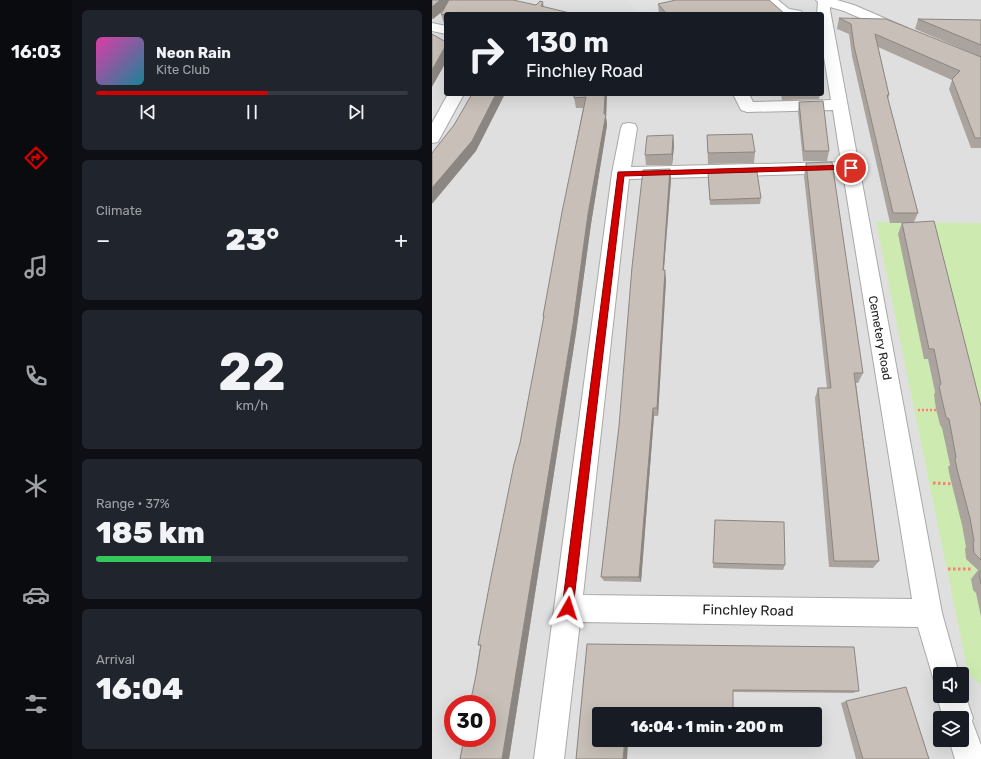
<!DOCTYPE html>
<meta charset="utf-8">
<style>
:root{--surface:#171b24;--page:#20242c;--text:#f1f3f6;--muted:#9ea1a6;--line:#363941;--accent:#d40000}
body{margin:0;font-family:Rubik,sans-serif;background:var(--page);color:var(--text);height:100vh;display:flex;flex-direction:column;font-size:15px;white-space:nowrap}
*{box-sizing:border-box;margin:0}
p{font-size:13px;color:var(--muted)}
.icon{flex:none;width:22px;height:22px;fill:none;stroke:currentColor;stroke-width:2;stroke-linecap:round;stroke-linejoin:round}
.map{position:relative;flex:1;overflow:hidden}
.side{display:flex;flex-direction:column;gap:10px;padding:10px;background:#0d0f14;width:360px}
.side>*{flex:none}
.guide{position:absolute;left:12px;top:12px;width:380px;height:84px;border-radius:4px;box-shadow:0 4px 16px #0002;background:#171b24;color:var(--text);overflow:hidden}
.buttons{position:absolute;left:501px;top:667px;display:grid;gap:8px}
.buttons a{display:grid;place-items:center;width:36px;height:36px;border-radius:4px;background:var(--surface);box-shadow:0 4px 16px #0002;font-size:20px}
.speed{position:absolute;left:12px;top:695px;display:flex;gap:8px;font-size:20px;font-weight:700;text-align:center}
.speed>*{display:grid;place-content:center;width:52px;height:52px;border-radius:50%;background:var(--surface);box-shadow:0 4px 16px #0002;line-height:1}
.speed .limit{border:6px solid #d22;background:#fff;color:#111}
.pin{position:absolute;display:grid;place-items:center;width:34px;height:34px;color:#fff;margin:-17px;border:2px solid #fff;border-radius:50%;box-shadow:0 1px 4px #0007}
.me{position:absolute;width:44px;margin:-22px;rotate:6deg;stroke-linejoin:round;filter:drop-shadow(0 0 3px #0008)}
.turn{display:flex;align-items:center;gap:14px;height:84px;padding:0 16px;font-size:18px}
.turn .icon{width:52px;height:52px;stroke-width:2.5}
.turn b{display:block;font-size:28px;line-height:34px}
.big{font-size:30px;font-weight:800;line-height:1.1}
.side .widget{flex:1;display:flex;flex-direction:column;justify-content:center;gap:6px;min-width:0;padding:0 14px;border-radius:6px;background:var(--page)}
.side .dial{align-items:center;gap:0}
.dial b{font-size:52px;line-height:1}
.song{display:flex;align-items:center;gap:12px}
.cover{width:48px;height:48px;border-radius:6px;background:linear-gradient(135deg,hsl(320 70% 55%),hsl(190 70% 35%))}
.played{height:4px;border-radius:2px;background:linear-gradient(90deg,var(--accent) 55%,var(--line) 55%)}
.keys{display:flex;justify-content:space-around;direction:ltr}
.heat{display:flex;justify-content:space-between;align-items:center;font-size:22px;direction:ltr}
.charge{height:6px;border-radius:3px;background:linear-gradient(90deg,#34c759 37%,var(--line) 0)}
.trip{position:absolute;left:160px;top:707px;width:230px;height:40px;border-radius:4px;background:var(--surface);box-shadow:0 4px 16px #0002;font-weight:800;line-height:40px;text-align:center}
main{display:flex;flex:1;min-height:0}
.tab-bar{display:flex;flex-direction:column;width:72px;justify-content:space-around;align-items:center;background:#090b0e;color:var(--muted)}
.tab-bar .icon{width:28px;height:28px}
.tab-bar .on{color:var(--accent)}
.tab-bar b{font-size:18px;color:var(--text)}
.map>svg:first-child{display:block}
</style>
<main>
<nav class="tab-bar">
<b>16:03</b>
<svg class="icon on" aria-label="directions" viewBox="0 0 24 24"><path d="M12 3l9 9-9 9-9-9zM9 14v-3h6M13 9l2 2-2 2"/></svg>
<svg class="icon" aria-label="music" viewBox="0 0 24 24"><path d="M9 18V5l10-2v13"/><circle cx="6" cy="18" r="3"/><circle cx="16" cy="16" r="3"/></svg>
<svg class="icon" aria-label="phone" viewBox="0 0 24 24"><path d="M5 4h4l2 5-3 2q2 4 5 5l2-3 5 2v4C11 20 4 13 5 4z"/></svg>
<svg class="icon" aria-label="climate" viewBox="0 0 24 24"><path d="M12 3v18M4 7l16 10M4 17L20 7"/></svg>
<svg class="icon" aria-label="car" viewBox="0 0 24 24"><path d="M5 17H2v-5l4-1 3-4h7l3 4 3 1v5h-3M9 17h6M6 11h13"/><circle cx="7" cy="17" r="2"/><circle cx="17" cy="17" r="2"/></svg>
<svg class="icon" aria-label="filters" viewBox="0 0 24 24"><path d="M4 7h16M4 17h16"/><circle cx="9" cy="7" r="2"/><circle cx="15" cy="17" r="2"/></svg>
</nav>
<section class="side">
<div class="widget">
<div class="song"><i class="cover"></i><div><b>Neon Rain</b><p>Kite Club</p></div></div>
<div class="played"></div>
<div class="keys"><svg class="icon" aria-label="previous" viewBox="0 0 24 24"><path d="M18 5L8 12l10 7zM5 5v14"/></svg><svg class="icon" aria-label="pause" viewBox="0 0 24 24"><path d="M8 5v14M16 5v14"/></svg><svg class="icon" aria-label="next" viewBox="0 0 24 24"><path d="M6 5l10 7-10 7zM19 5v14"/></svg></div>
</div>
<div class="widget"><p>Climate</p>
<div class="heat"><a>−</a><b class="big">23°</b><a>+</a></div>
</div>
<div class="widget dial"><b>22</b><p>km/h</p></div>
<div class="widget"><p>Range · 37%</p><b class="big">185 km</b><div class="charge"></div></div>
<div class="widget"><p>Arrival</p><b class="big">16:04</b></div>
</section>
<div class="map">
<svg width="549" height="759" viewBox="0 0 549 759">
<rect width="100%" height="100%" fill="#f2efe9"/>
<!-- residential -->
<path fill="#e0dfdf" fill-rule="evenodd" d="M0 0H549V759H0ZM14 14H390V94H14ZM508 674H530V696H508ZM21 704H55V738H21ZM167 714H383V740H167ZM508 718H530V740H508Z"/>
<!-- grass -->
<path fill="#cdebb0" d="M444 222 549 223V685L536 673Z"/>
<!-- parking -->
<path fill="#e2e2e2" d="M194 0H254L259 4 207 14Z"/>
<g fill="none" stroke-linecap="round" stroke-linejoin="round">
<defs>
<path id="minor" d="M331 0H346L357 9 369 11 371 14H347Z
M384 0H405L422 5 475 28 477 31 475 34 470 35 465 34 412 11 398 7V10L510 613 527 674H508V686L503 684 486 627 148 622 132 759H102L180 173 189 128 191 124 197 123 203 124 205 128 199 167 409 162 401 110 315 112 309 110 301 94H317L321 102 399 100 390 45V14H385L386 2ZM411 173 480 599 151 595 197 179Z
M0 23 14 26V34L0 31Z
M16 94H32L8 138 6 142 0 143V123Z
M530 686 541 718 540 721 549 745V759H523L517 740H530V718H511L505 696 508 690V696H530Z"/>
</defs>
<!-- minor casing -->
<use href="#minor" stroke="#a9a9a9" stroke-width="2"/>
<!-- path-far1 -->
<path stroke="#fa8072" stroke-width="2.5" stroke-dasharray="2 2" stroke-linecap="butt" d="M486 410H507"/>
<!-- path -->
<path stroke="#fa8072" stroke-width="3" stroke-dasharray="2.5 2.5" stroke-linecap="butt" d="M501 483 522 484
M516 569H540"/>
<!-- minor -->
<use href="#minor" fill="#fff" fill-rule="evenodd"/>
</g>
<!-- wall -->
<path fill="#aba49e" d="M0 0 104 5 111 2 112 7 14 14V27L13 24H12L9 14 10 12 1 19H0Z
M226 4 353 14H227Z
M407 18 549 57V148H539L517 89 520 80 446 47 457 95 456 99 486 213 482 222 549 406V617L544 593 541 590 539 579 546 570 534 559 533 549 534 547 530 525 518 477 516 467 518 465 510 428 508 425 504 409 502 395 503 392 496 359H492L466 234 470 223H458L420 56 417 34 405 29Z
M486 19 549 20V57L483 29Z
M142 94H175L174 117 175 125 159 224 144 333 77 759H28L44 675 48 646 46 645 88 443 112 319 111 316 151 108H144L142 98Z
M349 94H388L387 99 350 100Z
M367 102 397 151 395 161H371L366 112Z
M241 135 242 146 240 165H214L213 155Z
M275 135 323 152 322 163 276 164Z
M374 163 431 373 426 383H424L447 561 441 568 397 567 383 398 386 388H395L372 176Z
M238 169 239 179 232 270 234 280 226 416H222L209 582 172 581 169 577Z
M276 178 329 198 328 204 278 205Z
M283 520 353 565 351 570 281 568Z
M155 644 427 691 421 693 301 692 167 714 196 740 195 759H144Z
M414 701 497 759H424L409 703Z"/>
<!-- shaded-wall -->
<path fill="#8b8681" d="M8 0H23L1 19 0 16V7Z
M14 19V27L12 21Z
M14 45V62L0 87V70Z
M64 94H73L44 151 0 204V188Z
M173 94H175L174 117 175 125 159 224 144 333 77 759H70L172 114Z
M241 135 242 146 240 165V154Z
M238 169 239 179 231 280V270Z
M233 270 234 280 226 416 225 408Z
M221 408 222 416 209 582 207 577Z
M193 740H196L195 759H191Z"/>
<!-- building -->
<path fill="#c7bfb8" stroke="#8b8681" d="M0 0H8L0 7Z
M17 0H81L104 5 108 1 111 2 109 6 142 14H14V19L12 21V15L9 14Z
M244 0H337L353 14H235L226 4Z
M407 18 454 19 549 57V138H543L520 79 528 71 443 34 457 95H455L486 213H461L422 46 419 24Z
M486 19 549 20V45Z
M0 34 14 42V45L0 70Z
M40 94H64L40 141 0 188V153L22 125Z
M142 94H173L172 114H174L156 214 141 324 70 759H28L32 738H55V704H38L44 675 49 645H46L59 577 82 464 88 443 112 316H111L130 212 154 97 142 98Z
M391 101 397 151H372L367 102Z
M320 134 323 152 276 153 275 135Z
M241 135 240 154 213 155 215 136Z
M400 162 431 373H422L447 561H402L386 388H399L374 163Z
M238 169 231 270H233L225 408H221L207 577H169L187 426 200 267 211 170Z
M325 172 329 198 278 200 276 173Z
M502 221 549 406V560L542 553 541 543 542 541 538 518 525 469 523 459 524 457 517 419 514 417 510 400 507 386 509 384 502 349H497L470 223Z
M283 520 352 522 353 565 281 563Z
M549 571V584L547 574Z
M155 644 422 647 427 691 301 690V714H167V740H193L191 759H144Z
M474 687 497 759H431L414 701Z"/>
<!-- route -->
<path fill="#d40000" stroke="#8a0000" d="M419 165 421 166V169L192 176 141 608 139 612 136 614 132 612 130 608 186 172Z"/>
<g text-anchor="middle" stroke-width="3.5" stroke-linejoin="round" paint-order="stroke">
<!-- street labels -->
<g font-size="12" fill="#222" stroke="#fff">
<text transform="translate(448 338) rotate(80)" y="4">Cemetery Road</text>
</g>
<!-- near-street labels -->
<g font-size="14" fill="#222" stroke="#fff">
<text transform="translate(316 610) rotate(1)" y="5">Finchley Road</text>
</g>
</g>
</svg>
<div class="buttons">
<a><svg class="icon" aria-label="sound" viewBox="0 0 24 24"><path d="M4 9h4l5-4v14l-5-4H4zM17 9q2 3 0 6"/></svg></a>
<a><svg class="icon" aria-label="layers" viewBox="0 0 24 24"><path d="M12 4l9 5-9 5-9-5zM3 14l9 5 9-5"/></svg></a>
</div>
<div class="speed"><div class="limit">30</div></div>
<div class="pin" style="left:419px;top:168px;background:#d93025"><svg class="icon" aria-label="arrive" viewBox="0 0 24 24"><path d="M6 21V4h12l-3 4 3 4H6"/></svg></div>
<svg class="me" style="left:136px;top:608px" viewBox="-20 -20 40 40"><path d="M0-17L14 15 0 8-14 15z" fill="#d40000" stroke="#fff" stroke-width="4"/></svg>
<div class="trip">16:04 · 1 min · 200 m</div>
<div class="guide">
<div class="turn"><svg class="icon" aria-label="right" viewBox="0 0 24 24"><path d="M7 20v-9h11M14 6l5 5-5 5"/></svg><div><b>130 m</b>Finchley Road</div></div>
</div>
</div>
</main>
